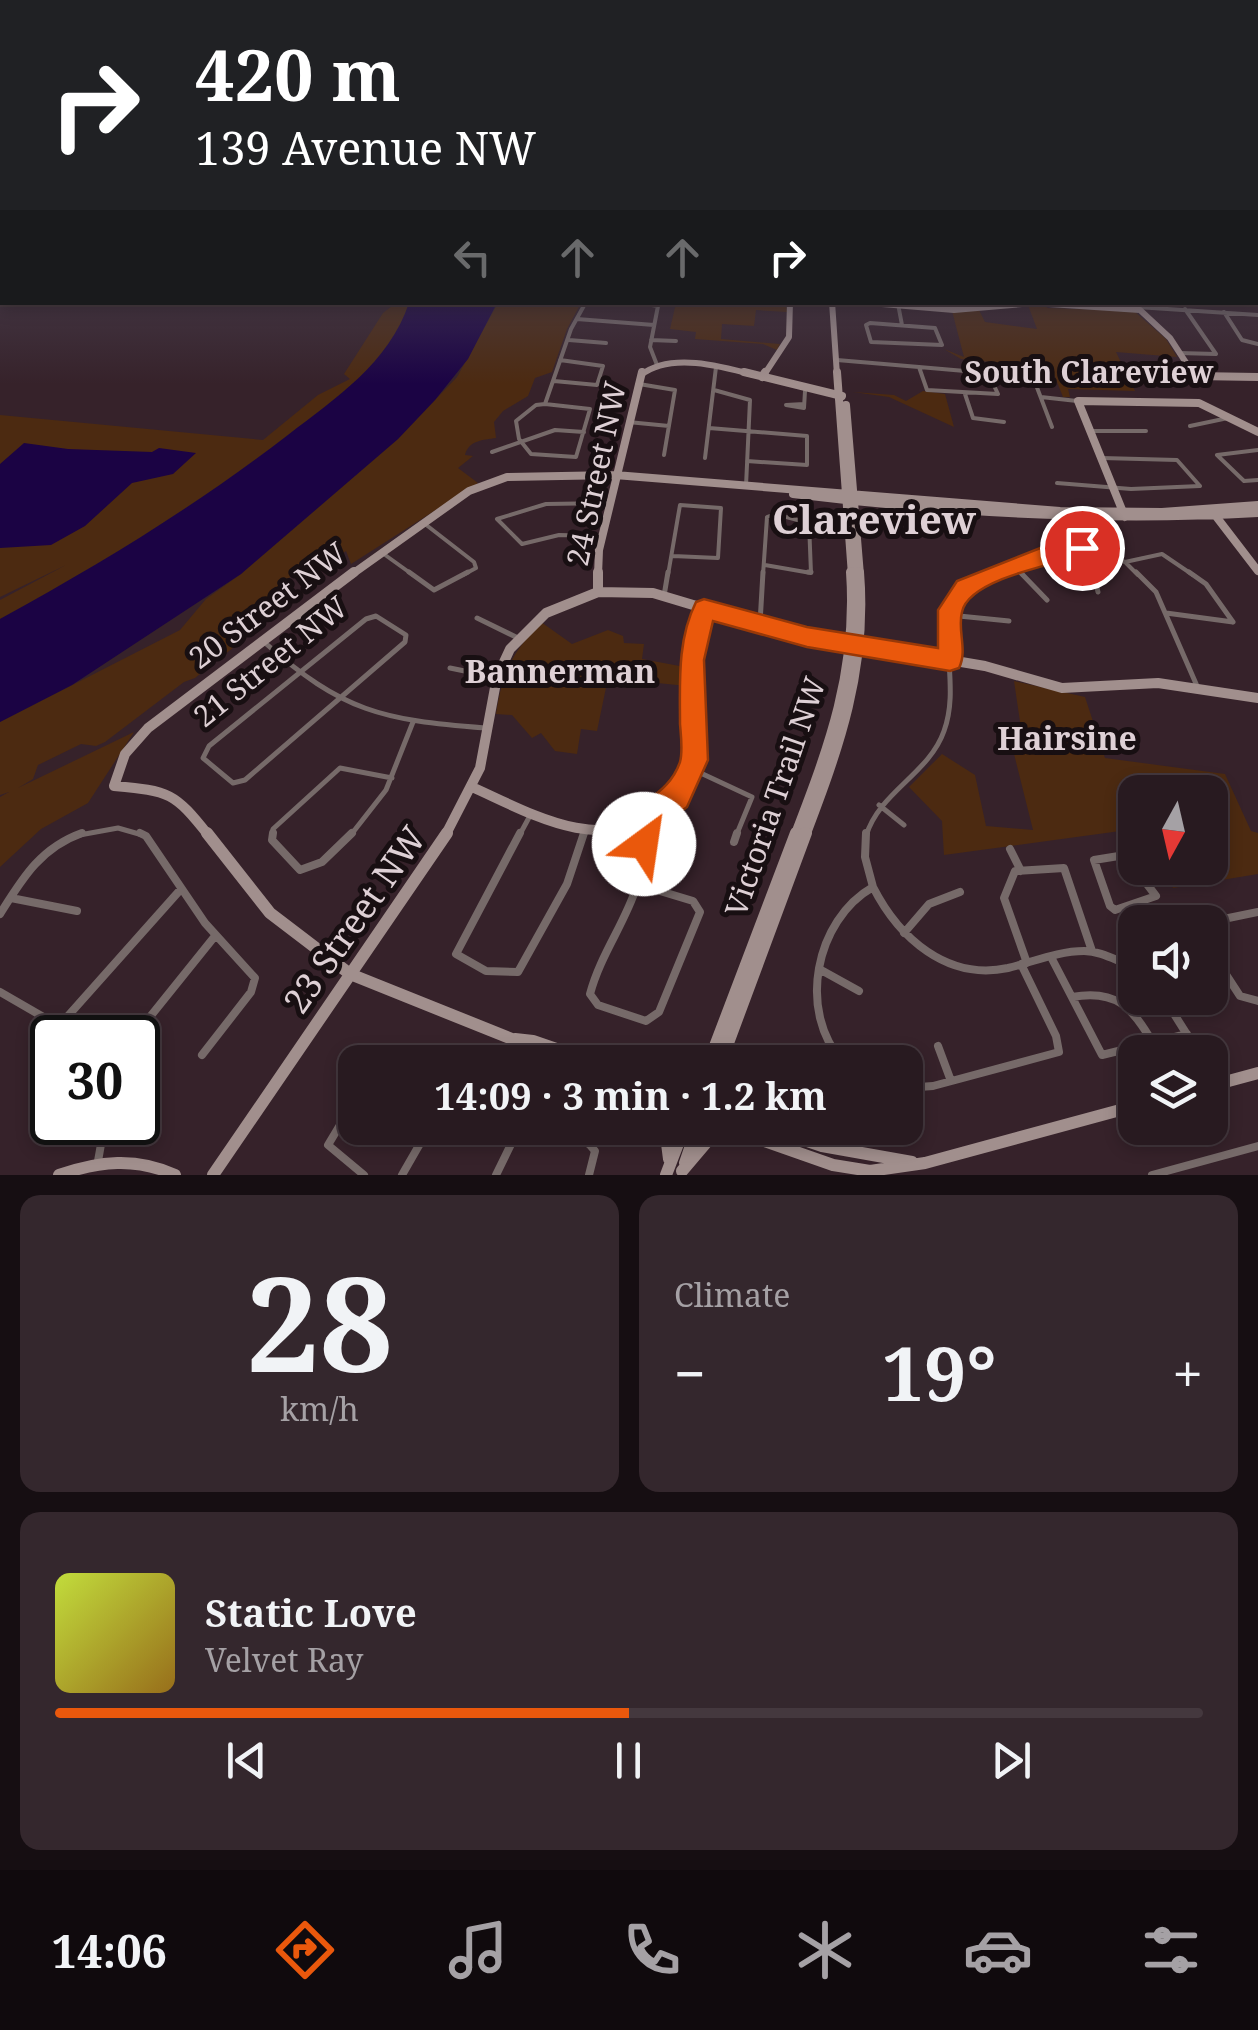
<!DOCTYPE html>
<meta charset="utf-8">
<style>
:root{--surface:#281a20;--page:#34272d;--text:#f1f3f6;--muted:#a5a1a5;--line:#44383e;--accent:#ea580c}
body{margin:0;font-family:"Noto Serif",serif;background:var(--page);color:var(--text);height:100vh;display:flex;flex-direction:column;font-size:38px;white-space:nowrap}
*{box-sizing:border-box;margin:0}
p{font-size:32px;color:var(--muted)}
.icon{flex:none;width:55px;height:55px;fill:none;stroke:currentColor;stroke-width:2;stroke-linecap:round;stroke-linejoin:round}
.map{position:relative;height:1175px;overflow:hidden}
.side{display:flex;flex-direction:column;gap:20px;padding:20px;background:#160e12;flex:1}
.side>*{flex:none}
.top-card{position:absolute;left:0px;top:0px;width:1260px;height:305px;box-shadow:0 5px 15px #0003,0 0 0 2px var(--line);background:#202124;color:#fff;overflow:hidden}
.needle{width:65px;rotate:188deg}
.controls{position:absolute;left:1118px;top:775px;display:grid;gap:20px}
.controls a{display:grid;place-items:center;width:110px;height:110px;border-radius:20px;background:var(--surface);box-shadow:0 5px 15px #0003,0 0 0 2px var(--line);font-size:50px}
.speed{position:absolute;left:30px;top:1015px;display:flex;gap:20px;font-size:50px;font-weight:700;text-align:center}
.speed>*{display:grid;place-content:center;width:130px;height:130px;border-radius:50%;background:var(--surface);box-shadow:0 5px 15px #0003,0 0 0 2px var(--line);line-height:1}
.speed .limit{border:5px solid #111;border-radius:15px;background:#fff;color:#111}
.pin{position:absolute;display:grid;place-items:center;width:85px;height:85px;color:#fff;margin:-42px;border:5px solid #fff;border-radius:50%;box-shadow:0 2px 10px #0007}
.me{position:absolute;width:110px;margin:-55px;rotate:31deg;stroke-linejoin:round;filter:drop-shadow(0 0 8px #0008)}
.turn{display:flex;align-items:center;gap:35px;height:210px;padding:0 30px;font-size:45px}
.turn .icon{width:130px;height:130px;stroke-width:2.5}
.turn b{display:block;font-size:70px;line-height:85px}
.lanes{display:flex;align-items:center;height:95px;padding:0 30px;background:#0003;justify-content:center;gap:50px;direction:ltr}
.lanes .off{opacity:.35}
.big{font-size:75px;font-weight:700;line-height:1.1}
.side .widget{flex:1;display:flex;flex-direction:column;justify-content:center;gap:15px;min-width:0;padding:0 35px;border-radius:20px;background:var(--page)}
.side .dial{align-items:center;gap:0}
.dial b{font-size:130px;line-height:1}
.song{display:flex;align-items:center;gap:30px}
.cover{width:120px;height:120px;border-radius:15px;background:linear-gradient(135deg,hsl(70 70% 55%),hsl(40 70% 35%))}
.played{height:10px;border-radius:5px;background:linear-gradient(90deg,var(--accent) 50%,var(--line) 50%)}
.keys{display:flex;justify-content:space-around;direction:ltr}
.heat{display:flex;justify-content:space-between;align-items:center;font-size:55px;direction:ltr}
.side .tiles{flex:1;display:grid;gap:20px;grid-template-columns:1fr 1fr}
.widget:last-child{grid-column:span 2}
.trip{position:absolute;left:338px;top:1045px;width:585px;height:100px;border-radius:20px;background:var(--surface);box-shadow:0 5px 15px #0003,0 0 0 2px var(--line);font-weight:700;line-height:100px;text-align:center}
.dock{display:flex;height:160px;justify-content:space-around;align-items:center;background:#100a0d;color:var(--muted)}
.dock .icon{width:70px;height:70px}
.dock .current{color:var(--accent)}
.dock b{font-size:45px;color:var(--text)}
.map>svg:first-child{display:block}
</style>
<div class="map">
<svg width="1258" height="1175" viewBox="0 0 1258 1175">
<rect width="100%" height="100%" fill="#36222a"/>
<!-- green -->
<path fill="#4c2a11" d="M396 303H409C389 363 336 398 288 435 194 507 104 562 0 619V600L66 565 0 597V415L263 440 318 395 350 379 344 374 383 313Z
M498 303H581L567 329 552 372 535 378 528 396 503 411 494 422 496 438C483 440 469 440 465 455L473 456 458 468 478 483 351 564 346 551 311 577 292 574 287 581 288 604 195 678 184 682 105 742 96 746 81 744 38 765 33 779 18 788 134 732 88 803 41 829 0 867V797L9 792 0 795V722L180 630 206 599 241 574 398 439 457 377Z
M676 303H786L787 312 756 310 754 326 722 324 721 339 780 344 777 350 763 344 695 339 696 332 670 329Z
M1042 304 1048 308 1134 311 1166 339 1177 357 1116 352 1135 391 1068 389 1070 397H1063L1051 367 1024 365 1028 373 1019 364 1007 363 995 371 1001 363 961 359 944 349 964 357 952 311 979 310 985 322 1037 329 1028 305Z
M923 391 945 394 954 427 889 397 853 392 894 395 906 401Z
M541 622 572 644 608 630 623 636 624 643 644 644 642 659 685 667 687 686 608 678 597 731 581 729 577 754 555 751 541 733 532 738 512 715 496 714C503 670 511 655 541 622Z
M1014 681 1085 697 1105 758 1225 774 1251 831 1258 833V874L1173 888 1160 868H1210V792H1135V829L944 855 942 821 909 787 942 754 975 775 986 826 1033 830 1009 734 1022 735Z"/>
<!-- water -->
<path fill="#1b0344" d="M409 303H497L468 359 435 400 398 439 241 574 72 685 0 722V619C104 562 194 507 288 435 336 398 389 363 409 303Z
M24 443 68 449 152 452 159 448 196 453 173 474 132 483 85 526 51 545 0 548V464Z"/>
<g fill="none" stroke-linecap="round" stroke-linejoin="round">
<!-- street-far2 -->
<path stroke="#766a69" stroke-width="4" d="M633 302 658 306 650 347 657 365
M898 304 902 325
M1137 307 1258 315
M1185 309 1216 354
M1224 312 1242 340 1258 344
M577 319 654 325
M870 323 935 328 942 345 871 342 866 325Z
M569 340 606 343
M651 340 676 341
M1179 353 1216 354
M837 360 919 367
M919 367 988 373 998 394 927 390Z
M1033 377 1052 427
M554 381 597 385 603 366 560 360
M639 384 675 390 664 455
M714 390 750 400 746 486
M965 394 973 418 1004 422
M1041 397 1077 401
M545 404 590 409 576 457 531 454 519 439 516 421 536 405Z
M545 404 571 329 586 302
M804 404 786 405 804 408 805 391
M628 422 669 426
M1190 426 1228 418
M709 428 807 436V465L747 461
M1090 431H1146
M492 452 555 430 584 432
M1217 455 1244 481 1258 480
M1217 455 1258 450
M705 458 716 367
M1102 458 1177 460 1200 486
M1057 483 1131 489 1200 486
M425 524 474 562 476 568 463 575
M602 536 559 535 522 544 497 519 546 504 609 503
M1087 549 1094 575
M381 552 413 575
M1049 554 1042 543 1056 551
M1125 562 1138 575
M1015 567 1023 575
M668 575 680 505 721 508 718 558 673 556
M763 575 767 517 775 514 809 523 811 573 765 565
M987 575 1070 548 1087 549 1125 562 1162 554 1193 575"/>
<!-- street-far1 -->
<path stroke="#766a69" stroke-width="5" d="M409 572 434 590 468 572
M808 572H811
M1020 572 1047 600
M1093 572 1098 592
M1136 572 1156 592 1197 686
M1189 572 1206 584 1233 622
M664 596 668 572
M1166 613 1233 622
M949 615 1009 621
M376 616 406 635 405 642 245 780 233 783 203 758 209 746 366 619Z
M477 618 518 638
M760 623 763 572
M264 642C343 712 382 720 485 728
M450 668 494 677
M692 769 752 797 736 836
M879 805 904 825
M640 825 642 836
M74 836 118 828 146 836
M272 836 273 829 340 768 392 778
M350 836 386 790 413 722
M519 836 532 812
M584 836 585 832
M866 836C879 792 929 774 944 731 966 671 917 606 993 572"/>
<!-- street -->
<path stroke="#766a69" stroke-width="8" d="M140 833 146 836 205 923 255 978 251 992 202 1055
M273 833 272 840 300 870 322 862 352 833
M520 833 456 954 486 971 518 972 567 884 584 833
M734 842 737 833
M1010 849 1021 871
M1125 855 1156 896 1115 910 1110 906 1094 860Z
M640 885 693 901 700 912 659 1012 646 1021 598 1005 590 994C605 937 651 895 641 833
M873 887C899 938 947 981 1008 968 1033 962 1058 951 1084 951 1102 951 1118 962 1135 967
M11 898 77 911
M1129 906 1144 922
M0 914C22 879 40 848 82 833
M1209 922 1258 912
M904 933 929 904 960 892
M1210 950 1240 996 1258 1001
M1051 957 1102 1055 1187 1034
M1027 963 1004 898 1015 871 1064 868 1092 951
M821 970 859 991
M0 992 59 1026 181 889
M1072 997C1116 989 1132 1007 1153 1043
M1164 998 1198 1052
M133 1038 215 936
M938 1046 951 1081
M378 1062 381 1057 394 1062
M805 1062 829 1046
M843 1062C797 1012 815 920 873 887L865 857 866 833
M905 1088 933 1086 1059 1052 1056 1036 1021 964
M355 1100 328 1145 364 1175
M554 1128 589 1144 595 1151 589 1175
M98 1161 105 1122
M402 1175 429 1128
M496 1175 519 1128
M1152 1175 1258 1146"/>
<!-- secondary-far3 -->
<path stroke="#a18f8d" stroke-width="6" d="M832 302 837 375
M858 302 954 310 1034 303 1140 310 1170 338 1194 375
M641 375C670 352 721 366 754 375
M764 375 789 337 790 302"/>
<!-- secondary-far2 -->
<path stroke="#a18f8d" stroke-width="8" d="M744 372 842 396
M837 372 852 575
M1192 372 1195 376 1258 377
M762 377 765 372
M846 405 860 575
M793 494C948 513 1102 522 1258 513
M1215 515 1258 571
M1125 517 1078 401 1199 403 1258 432
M351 575 469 491 507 477 615 475 1060 511 1162 512 1258 505
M598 575 599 550 642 372"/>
<!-- secondary-far1 -->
<path stroke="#a18f8d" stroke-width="10" d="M598 592V572
M472 787C532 814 598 854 660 812 679 800 692 777 695 755 702 705 689 658 704 609
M209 836C174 792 170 791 114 786L125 754 148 728 354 572
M445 836 480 768 497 677 510 649 546 613 598 592 653 593 783 632 985 666 1062 688 1158 683 1258 698
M795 836C830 745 858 671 851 572
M805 836C839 747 867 669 859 572"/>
<!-- secondary -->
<path stroke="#a18f8d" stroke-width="12" d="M207 833 270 913 350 974 512 1039 532 1053 557 1062
M515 1039 533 1041 594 1062
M709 1062 796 833
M721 1062 806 833
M1210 1086 1258 1073
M665 1128 669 1159
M727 1128 833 1165 870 1171 925 1163 1135 1106
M769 1128 822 1146 912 1162
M685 1163 697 1128
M682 1171 710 1138 733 1134
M59 1175C99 1161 136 1157 175 1175
M213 1175 447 833
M666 1175 684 1128"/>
</g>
<!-- sky -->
<linearGradient id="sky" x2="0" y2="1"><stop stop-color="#1e1317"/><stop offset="0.57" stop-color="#4c4455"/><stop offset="1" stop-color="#4c4455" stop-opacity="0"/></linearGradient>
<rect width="1258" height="384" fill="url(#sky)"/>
<!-- route -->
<path fill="#ea580c" stroke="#983908" stroke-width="2.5" d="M1082 540 1093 548 1089 554C1060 563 969 578 962 612 957 630 968 650 959 668L950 671 807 647 713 621 704 660 708 760 687 807 656 831 659 844 655 855 644 859 634 855C610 798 663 810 680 762 683 751 681 736 680 724 680 683 677 640 696 602L704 599 807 627 938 648V610L957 581 1048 545Z"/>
<g text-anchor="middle" stroke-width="10" stroke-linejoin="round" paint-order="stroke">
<!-- far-quarter labels -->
<g font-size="30" font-weight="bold" fill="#ded0d5" stroke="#180f12">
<text x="1089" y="383">South Clareview</text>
</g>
<!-- street labels -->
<g font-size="30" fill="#ded0d5" stroke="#180f12">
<text transform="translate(597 474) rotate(-78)" y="10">24 Street NW</text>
<text transform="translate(268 606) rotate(-37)" y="10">20 Street NW</text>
<text transform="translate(271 662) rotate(-39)" y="10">21 Street NW</text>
<text transform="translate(776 797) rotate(-71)" y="10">Victoria Trail NW</text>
</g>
<!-- neighbourhood labels -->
<g font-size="32" font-weight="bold" fill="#ded0d5" stroke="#180f12">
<text x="560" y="683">Bannerman</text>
<text x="1067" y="750">Hairsine</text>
</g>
<!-- near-street labels -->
<g font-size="35" fill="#ded0d5" stroke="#180f12">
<text transform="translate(355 920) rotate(-55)" y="12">23 Street NW</text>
</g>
<!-- district labels -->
<g font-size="40" font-weight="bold" fill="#ded0d5" stroke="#180f12">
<text x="874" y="534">Clareview</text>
</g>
</g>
</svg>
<div class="controls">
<a><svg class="needle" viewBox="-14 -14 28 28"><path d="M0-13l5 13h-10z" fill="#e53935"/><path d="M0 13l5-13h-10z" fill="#a5a1a5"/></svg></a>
<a><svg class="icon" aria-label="sound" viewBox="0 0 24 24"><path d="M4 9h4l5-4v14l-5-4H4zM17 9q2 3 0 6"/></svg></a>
<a><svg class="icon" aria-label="layers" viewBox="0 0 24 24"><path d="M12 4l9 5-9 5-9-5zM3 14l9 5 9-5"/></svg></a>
</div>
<div class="speed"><div class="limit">30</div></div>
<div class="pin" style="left:1082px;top:548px;background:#d93025"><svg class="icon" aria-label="arrive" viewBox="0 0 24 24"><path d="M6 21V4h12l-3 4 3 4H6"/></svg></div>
<svg class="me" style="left:644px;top:844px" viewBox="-20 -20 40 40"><circle r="19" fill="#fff"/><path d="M0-13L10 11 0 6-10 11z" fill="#ea580c"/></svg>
<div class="trip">14:09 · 3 min · 1.2 km</div>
<div class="top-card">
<div class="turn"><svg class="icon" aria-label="right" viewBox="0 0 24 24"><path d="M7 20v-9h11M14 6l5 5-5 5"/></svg><div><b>420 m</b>139 Avenue NW</div></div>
<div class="lanes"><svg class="icon off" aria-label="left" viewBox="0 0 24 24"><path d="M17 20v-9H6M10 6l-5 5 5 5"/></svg><svg class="icon off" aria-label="ahead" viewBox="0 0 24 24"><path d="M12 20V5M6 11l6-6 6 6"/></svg><svg class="icon off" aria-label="ahead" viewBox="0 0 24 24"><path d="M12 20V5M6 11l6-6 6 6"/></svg><svg class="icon" aria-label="right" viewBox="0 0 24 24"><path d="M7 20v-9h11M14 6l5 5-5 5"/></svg></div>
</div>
</div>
<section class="side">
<div class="tiles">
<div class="widget dial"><b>28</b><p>km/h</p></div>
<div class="widget"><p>Climate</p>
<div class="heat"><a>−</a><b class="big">19°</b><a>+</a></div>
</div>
<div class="widget">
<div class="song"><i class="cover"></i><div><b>Static Love</b><p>Velvet Ray</p></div></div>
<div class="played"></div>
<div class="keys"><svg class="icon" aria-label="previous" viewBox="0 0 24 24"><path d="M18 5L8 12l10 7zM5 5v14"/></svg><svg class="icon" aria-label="pause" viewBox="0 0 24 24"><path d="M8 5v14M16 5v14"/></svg><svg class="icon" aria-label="next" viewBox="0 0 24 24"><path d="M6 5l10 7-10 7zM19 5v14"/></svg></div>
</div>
</div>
</section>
<nav class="dock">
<b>14:06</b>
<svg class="icon current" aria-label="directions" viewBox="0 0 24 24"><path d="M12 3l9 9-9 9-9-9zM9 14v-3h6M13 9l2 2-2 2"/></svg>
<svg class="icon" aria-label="music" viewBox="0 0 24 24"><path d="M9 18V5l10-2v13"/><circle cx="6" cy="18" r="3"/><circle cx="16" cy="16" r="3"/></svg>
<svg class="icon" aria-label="phone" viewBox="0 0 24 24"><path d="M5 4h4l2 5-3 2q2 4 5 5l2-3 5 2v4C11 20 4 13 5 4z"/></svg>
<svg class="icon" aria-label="climate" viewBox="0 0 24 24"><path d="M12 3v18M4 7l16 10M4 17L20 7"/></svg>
<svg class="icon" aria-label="car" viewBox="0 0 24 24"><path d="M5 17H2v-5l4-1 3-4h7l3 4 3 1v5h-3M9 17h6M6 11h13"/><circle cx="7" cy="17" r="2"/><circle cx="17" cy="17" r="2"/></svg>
<svg class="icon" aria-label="filters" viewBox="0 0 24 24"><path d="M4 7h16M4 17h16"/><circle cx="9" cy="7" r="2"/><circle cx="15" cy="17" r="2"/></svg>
</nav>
